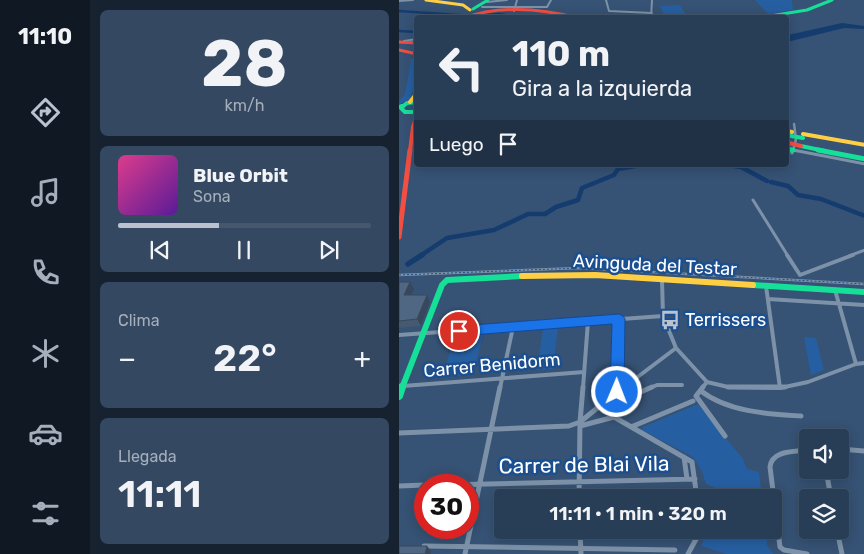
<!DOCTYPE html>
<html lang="es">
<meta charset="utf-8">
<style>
:root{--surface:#283e57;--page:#344961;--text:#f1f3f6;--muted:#a5aeba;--line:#44576d;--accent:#b9c2ce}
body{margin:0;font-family:Rubik,sans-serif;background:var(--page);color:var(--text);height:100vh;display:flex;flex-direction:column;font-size:19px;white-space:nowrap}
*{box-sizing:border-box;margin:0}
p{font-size:16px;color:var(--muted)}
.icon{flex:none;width:28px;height:28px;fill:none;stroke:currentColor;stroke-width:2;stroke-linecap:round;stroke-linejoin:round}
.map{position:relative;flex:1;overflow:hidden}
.side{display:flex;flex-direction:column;gap:10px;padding:10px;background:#162230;width:309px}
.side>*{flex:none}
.top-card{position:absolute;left:15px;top:15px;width:375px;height:152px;border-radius:5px;box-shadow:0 2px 12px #0003,0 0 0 1px var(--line);background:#283e57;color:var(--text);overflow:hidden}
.controls{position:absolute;left:400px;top:429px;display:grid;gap:10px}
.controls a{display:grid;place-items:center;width:50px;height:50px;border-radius:5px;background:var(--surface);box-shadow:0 2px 12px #0003,0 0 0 1px var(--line);font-size:25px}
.speed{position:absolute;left:15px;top:474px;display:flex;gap:10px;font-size:25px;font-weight:700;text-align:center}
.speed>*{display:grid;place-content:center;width:65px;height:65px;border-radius:50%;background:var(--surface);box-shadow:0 2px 12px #0003,0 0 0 1px var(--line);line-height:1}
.speed .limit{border:8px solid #d22;background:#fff;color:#111}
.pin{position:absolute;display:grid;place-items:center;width:42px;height:42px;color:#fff;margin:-21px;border:2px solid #fff;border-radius:50%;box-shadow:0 1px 5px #0007}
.me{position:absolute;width:55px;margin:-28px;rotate:1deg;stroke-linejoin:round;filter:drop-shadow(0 0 4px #0008)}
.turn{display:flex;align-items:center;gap:18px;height:105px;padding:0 15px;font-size:22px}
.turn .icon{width:65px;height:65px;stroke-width:2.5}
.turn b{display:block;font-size:35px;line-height:42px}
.then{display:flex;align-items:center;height:48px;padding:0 15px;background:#0003;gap:10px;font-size:19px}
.big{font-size:38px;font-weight:600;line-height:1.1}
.side .widget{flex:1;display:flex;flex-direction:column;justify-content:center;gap:8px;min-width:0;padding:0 18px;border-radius:8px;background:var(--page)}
.side .dial{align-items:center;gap:0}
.dial b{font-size:65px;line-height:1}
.song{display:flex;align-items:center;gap:15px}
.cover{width:60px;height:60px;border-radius:8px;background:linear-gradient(135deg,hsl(330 70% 55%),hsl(270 70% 35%))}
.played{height:5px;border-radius:2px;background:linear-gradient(90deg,var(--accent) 40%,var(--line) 40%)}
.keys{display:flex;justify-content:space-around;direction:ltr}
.heat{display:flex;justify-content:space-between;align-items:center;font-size:28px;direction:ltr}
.trip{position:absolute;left:95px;top:489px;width:288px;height:50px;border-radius:5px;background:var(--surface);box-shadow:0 2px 12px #0003,0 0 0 1px var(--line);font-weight:600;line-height:50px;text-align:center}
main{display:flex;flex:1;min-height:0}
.tabs{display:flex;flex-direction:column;width:90px;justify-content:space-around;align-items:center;background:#101923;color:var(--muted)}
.tabs .icon{width:35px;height:35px}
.tabs .current{color:var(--accent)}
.tabs b{font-size:22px;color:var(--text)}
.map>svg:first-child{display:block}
</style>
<main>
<nav class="tabs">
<b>11:10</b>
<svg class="icon current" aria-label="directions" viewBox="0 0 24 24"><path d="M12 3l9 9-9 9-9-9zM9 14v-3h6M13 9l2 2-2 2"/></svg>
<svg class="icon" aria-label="music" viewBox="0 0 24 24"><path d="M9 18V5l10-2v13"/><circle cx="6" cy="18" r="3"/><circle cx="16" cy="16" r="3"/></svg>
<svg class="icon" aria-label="phone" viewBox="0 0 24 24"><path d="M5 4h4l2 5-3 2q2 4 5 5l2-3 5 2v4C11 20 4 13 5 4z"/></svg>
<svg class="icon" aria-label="climate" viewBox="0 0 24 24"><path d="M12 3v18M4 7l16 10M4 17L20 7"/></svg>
<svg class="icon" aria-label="car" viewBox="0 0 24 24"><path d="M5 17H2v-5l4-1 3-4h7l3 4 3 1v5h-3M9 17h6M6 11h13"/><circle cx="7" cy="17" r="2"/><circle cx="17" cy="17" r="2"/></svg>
<svg class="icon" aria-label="filters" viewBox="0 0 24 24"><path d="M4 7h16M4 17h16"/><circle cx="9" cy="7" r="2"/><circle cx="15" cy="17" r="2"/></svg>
</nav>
<section class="side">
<div class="widget dial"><b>28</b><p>km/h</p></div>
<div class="widget">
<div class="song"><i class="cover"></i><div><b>Blue Orbit</b><p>Sona</p></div></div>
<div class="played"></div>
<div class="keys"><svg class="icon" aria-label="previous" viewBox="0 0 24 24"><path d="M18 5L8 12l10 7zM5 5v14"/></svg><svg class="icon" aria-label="pause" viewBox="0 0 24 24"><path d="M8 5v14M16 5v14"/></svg><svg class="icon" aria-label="next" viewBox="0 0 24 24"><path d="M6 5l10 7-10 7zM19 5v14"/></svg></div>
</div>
<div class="widget"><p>Clima</p>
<div class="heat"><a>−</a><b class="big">22°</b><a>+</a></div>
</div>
<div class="widget"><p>Llegada</p><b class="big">11:11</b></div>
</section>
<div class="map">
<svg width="466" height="554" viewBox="0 0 466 554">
<rect width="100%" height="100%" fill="#365274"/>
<!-- green -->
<path fill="#265fa1" d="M356 0H393L394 10 369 14Z
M281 5 288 17H266L261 6Z
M0 10 73 15 105 13 131 17 10 13Z
M11 59H17C18 72 16 86 11 99L0 104V101L6 94 12 61Z
M159 328 154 369 138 370 144 329Z
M84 334 74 375 43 377 56 336Z
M405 337 417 338 425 370 412 375Z
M299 404 344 459 348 469 360 472 363 497H319L321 490 307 484 303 471 294 457 243 430 244 427Z
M309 530H367L368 545 374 554H328L302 546Z"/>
<!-- water -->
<path fill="#153c6e" d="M443 23 465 26V29L445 28 388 42V35H389Z"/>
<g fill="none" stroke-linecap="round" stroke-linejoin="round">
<!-- canal-far2 -->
<path stroke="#153c6e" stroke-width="2.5" d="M0 11 74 16 101 14 124 18
M0 31 18 32"/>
<!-- canal-far1 -->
<path stroke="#153c6e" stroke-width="4.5" d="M330 165 342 167 368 181
M372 182 389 186 399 195 422 199 466 216
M21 256 48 238 95 230 129 214H146L157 207 179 200 183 188 215 175 219 169 242 165"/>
<!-- canal -->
<path stroke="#153c6e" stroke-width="5.5" d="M9 264 23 255"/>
<!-- street-far4 -->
<path stroke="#7d92a8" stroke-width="2" d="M207 0 210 11 253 13
M0 1 14 0
M88 2 108 0
M83 7H148L152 0
M115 11 118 0
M252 18 253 0
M5 41 18 39"/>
<!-- street-far3 -->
<path stroke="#7d92a8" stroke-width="2.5" d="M394 150 398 151
M394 151 397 139 395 124"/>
<!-- street-far2 -->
<path stroke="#7d92a8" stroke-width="3" d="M394 150 466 164
M393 153 394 150
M354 200 389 256
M450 256 466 250"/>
<!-- street-far1 -->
<path stroke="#7d92a8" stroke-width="4" d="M388 255 401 275 454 255
M263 280 264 316 277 348 308 382 329 387 381 388 409 382 457 364 466 363
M367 286 381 388
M436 290 457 364
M369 299 466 305
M0 335 264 316
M4 386 185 372
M101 388 114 327
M184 388 189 321
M218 388 220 319
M224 388 277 348
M251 388 258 385H283
M303 388 308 382"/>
<!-- street -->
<path stroke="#7d92a8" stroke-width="5" d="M226 387 202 405 215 417 293 462 298 498
M304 387 297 396 326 436
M329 387H386
M302 391C329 412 369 414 402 416
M218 392V387
M181 426 215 417
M232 427 294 401
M0 433 170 426 181 422 202 405 215 404 253 387
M441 449 466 451
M285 457 288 479
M427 470 432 498
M45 485 296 479
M0 486 26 485
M180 498 181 422 184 387
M181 530 182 554
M438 530 443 554
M25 546 276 550
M66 554 101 387
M289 554 302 530
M408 554 385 550 381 547 371 467C373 450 395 452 409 450"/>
<!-- fast-far4 -->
<path stroke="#16e098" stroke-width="3" d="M74 9 89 0
M359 18 408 10 433 0"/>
<!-- fast-far3 -->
<path stroke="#16e098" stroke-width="4" d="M18 102 8 103 2 108 6 112H18
M0 107 3 106
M402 146 426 151
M388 149 394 150"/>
<!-- fast-far2 -->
<path stroke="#16e098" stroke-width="5" d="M391 150H394
M419 150 466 159"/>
<!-- fast-far1 -->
<path stroke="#16e098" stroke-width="6" d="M354 285 466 292
M3 388 43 285 48 280 123 276"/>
<!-- fast -->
<path stroke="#16e098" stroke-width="8" d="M0 396 3 387"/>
<!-- slow-far2 -->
<path stroke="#ffcf43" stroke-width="3" d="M27 0 64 5 71 10"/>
<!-- slow-far1 -->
<path stroke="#ffcf43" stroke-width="4" d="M11 102 18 93
M388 131 393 132
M404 134 466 145"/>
<!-- slow -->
<path stroke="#ffcf43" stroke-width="6" d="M123 276 196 275 354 285"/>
<!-- jam-far2 -->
<path stroke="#f24e42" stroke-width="3" d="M64 18C102 5 141 8 179 18
M0 42 18 43
M0 50 18 54"/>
<!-- jam-far1 -->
<path stroke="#f24e42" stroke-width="4" d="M11 151 14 127 18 115"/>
<!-- jam -->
<path stroke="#f24e42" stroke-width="5" d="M0 237 11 150"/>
<defs>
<path id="rail" d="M0 275 180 268 466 284"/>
</defs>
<!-- rail casing -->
<use href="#rail" stroke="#7e92a7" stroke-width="2.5"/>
<!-- rail -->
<use href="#rail" stroke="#1b4f8f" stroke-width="1" stroke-dasharray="2" stroke-linecap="butt"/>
<!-- fast-bridge -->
<path stroke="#16e098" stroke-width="4" d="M392 136 404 138"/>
<!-- jam-bridge -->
<path stroke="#f24e42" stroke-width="4" d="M390 143 402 146"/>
</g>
<!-- wall -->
<path fill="#455971" d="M0 282 15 289 12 295H28L31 302 22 326 1 328 0 327Z"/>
<!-- shaded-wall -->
<path fill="#38485c" d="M11 282 15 289 9 302 5 295Z
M28 295 31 302 22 326 18 319Z
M28 546 32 551V554H26Z"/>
<!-- building -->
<path fill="#506783" stroke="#38485c" d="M0 282H11L5 295H28L18 319 0 321Z
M0 546H28L26 554H0Z"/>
<!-- route -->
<path fill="#1a73e8" stroke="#114b97" d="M220 314 224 316 226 319 225 392 223 396 218 398 213 396 211 392 213 324 60 336 55 334 53 331 55 327 60 326Z"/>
<!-- icons -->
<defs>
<symbol id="bus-bare" viewBox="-9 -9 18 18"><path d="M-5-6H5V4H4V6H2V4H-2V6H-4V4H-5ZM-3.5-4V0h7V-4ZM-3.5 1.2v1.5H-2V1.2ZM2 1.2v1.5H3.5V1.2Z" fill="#b9c2ce" stroke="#1b4f8f" stroke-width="2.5" paint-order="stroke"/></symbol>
</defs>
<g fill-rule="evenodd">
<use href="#bus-bare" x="257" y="306" width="28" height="28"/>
</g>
<g text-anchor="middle" stroke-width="5" stroke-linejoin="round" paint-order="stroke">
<!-- street labels -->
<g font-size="18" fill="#fff" stroke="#1b4f8f">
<text transform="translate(256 265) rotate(3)" y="6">Avinguda del Testar</text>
<text transform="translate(93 365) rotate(-5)" y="6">Carrer Benidorm</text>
</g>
<!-- poi labels -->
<g font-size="18" fill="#fff" stroke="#1b4f8f" text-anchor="start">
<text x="286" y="326">Terrissers</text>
</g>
<!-- near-street labels -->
<g font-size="21" fill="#fff" stroke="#1b4f8f">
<text transform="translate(185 465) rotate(-1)" y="7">Carrer de Blai Vila</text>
</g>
</g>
</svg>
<div class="controls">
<a><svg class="icon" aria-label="sound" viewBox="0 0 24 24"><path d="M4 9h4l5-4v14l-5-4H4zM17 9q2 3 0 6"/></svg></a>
<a><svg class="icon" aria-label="layers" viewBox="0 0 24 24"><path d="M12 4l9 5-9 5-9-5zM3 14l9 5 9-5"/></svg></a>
</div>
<div class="speed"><div class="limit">30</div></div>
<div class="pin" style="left:60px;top:331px;background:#d93025"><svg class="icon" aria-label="arrive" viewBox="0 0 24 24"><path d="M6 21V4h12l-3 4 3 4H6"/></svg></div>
<svg class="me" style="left:218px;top:392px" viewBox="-20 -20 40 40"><circle r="17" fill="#1a73e8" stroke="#fff" stroke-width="3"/><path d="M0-11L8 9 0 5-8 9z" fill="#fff"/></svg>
<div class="trip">11:11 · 1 min · 320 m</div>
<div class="top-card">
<div class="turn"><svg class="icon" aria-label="left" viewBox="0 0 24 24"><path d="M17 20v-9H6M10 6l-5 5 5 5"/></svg><div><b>110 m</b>Gira a la izquierda</div></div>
<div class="then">Luego<svg class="icon" aria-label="arrive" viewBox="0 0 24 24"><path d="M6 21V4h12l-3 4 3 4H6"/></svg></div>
</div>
</div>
</main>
